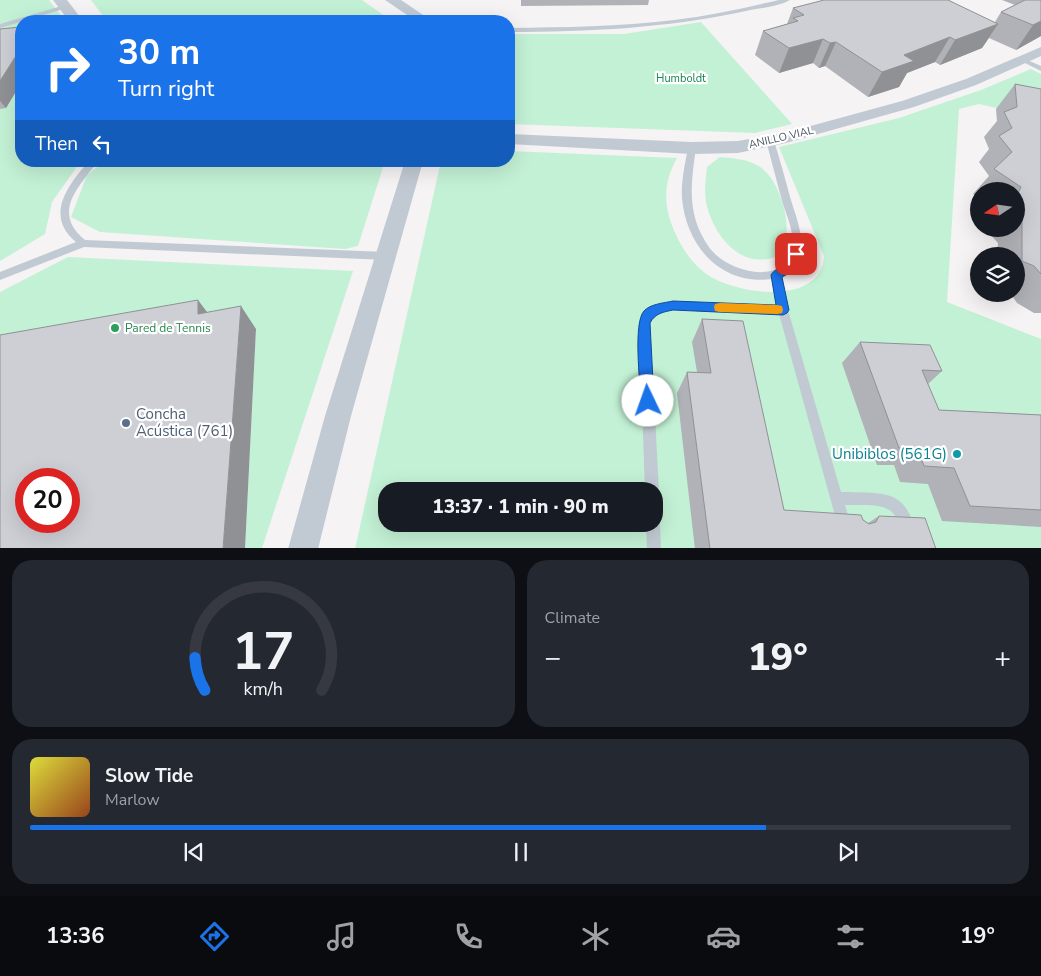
<!DOCTYPE html>
<meta charset="utf-8">
<style>
:root{--surface:#171b24;--page:#242831;--text:#f1f3f6;--muted:#9ea1a6;--line:#363941;--accent:#1a73e8}
body{margin:0;font-family:"Nunito Sans",sans-serif;background:var(--page);color:var(--text);height:100vh;display:flex;flex-direction:column;font-size:19px;white-space:nowrap}
*{box-sizing:border-box;margin:0}
p{font-size:16px;color:var(--muted)}
.icon{flex:none;width:28px;height:28px;fill:none;stroke:currentColor;stroke-width:2;stroke-linecap:round;stroke-linejoin:round}
.map{position:relative;height:548px;overflow:hidden}
.panel{display:flex;flex-direction:column;gap:12px;padding:12px;background:#0d0f14;flex:1}
.panel>*{flex:none}
.banner{position:absolute;left:15px;top:15px;width:500px;height:152px;border-radius:20px;box-shadow:0 5px 20px #0002;background:#1a73e8;color:#fff;overflow:hidden}
.needle{width:32px;rotate:257deg}
.controls{position:absolute;left:970px;top:182px;display:grid;gap:10px}
.controls a{display:grid;place-items:center;width:55px;height:55px;border-radius:50%;background:var(--surface);box-shadow:0 5px 20px #0002;font-size:25px}
.speed{position:absolute;left:15px;top:468px;display:flex;gap:10px;font-size:25px;font-weight:700;text-align:center}
.speed>*{display:grid;place-content:center;width:65px;height:65px;border-radius:50%;background:var(--surface);box-shadow:0 5px 20px #0002;line-height:1}
.speed .limit{border:8px solid #d22;background:#fff;color:#111}
.pin{position:absolute;display:grid;place-items:center;width:42px;height:42px;color:#fff;margin:-21px;border-radius:10px;box-shadow:0 2px 8px #0006}
.me{position:absolute;width:55px;margin:-28px;rotate:357deg;stroke-linejoin:round;filter:drop-shadow(0 0 4px #0008)}
.turn{display:flex;align-items:center;gap:18px;height:105px;padding:0 20px;font-size:22px}
.turn .icon{width:65px;height:65px;stroke-width:2.5}
.turn b{display:block;font-size:35px;line-height:42px}
.then{display:flex;align-items:center;height:48px;padding:0 20px;background:#0003;gap:10px;font-size:19px}
.big{font-size:38px;font-weight:800;line-height:1.1}
.panel .tile{flex:1;display:flex;flex-direction:column;justify-content:center;gap:8px;min-width:0;padding:0 18px;border-radius:20px;background:var(--page)}
.panel .dial{align-items:center;gap:0}
.dial svg{height:130px;overflow:visible;fill:none;stroke:var(--line);stroke-width:7;stroke-linecap:round;text-anchor:middle}
.dial text{fill:var(--text);stroke:none}
.song{display:flex;align-items:center;gap:15px}
.cover{width:60px;height:60px;border-radius:8px;background:linear-gradient(135deg,hsl(60 70% 55%),hsl(20 70% 35%))}
.played{height:5px;border-radius:2px;background:linear-gradient(90deg,var(--accent) 75%,var(--line) 75%)}
.keys{display:flex;justify-content:space-around;direction:ltr}
.heat{display:flex;justify-content:space-between;align-items:center;font-size:28px;direction:ltr}
.panel .tiles{flex:1;display:grid;gap:12px;grid-template-columns:1fr 1fr}
.tile:last-child{grid-column:span 2}
.trip{position:absolute;left:378px;top:482px;width:285px;height:50px;border-radius:20px;background:var(--surface);box-shadow:0 5px 20px #0002;font-weight:800;line-height:50px;text-align:center}
.tabs{display:flex;height:80px;justify-content:space-around;align-items:center;background:#090b0e;color:var(--muted)}
.tabs .icon{width:35px;height:35px}
.tabs .selected{color:var(--accent)}
.tabs b{font-size:22px;color:var(--text)}
.map>svg:first-child{display:block}
</style>
<div class="map">
<svg width="1041" height="549" viewBox="0 0 1041 549">
<rect width="100%" height="100%" fill="#f5f3f3"/>
<!-- green -->
<path fill="#c3f1d5" fill-rule="evenodd" d="M0 0H49L65 21H21V44L0 46Z
M91 0H362L392 21H107Z
M701 22 792 124 755 133 509 124V34H624Z
M1031 69 1041 74V118L979 104 959 109 947 302 1041 339V548L355 549 441 161H509V151L677 158C665 179 663 200 671 223 678 242 689 261 705 273 734 295 822 307 824 256L779 147 899 118 981 90ZM386 491H654V524H386Z
M21 83V161H81L52 202 45 234 0 261V109Z
M720 157C733 158 745 159 757 165 777 175 790 216 786 237 785 243 782 249 780 255 743 273 713 236 706 202 704 191 706 178 707 167Z
M105 161H385L358 246 345 249 100 232 71 217 87 175Z
M68 257 353 271 262 548H245L256 329 0 368V292Z"/>
<g fill="none" stroke-linecap="round" stroke-linejoin="round">
<!-- lane -->
<path fill="#c1cad2" fill-rule="evenodd" d="M779 0H790C778 7 759 8 746 11 668 28 588 32 509 32V28C564 27 619 27 674 20 709 16 744 8 779 0Z
M65 5 68 7 67 8 0 28V24Z
M1021 59H1025L1041 66V71L1021 61Z
M770 138 774 141C780 160 785 178 790 197 798 224 815 259 781 276L788 310 841 492C899 493 905 491 922 549H908C895 503 891 505 845 505L851 525 849 530 844 532 839 530 779 314 673 310 660 313 650 322 659 491 657 496 654 497V491H645L639 323 649 309 660 305 673 302 777 305 772 279C721 286 686 246 682 198 681 181 685 164 688 148L692 145 696 148C692 175 688 201 698 227 702 236 707 246 714 253 735 274 788 286 792 244 794 231 787 217 783 204 777 183 772 162 766 141Z
M89 161H98C79 187 51 212 85 240L386 252 391 256 386 260 84 247 0 280V272L76 242C44 216 68 185 89 161Z
M654 518 658 519 660 524 661 549H647L646 524H654Z"/>
<!-- street -->
<path fill="#c1cad2" fill-rule="evenodd" d="M53 0H67L83 21H69Z
M385 0H401L432 21H416Z
M1041 47V56L976 85 914 107 786 143 738 153 692 154 509 144V134L692 142 738 141 785 133 902 101 966 79Z
M405 161H423L351 416 318 549H288L325 416Z"/>
</g>
<!-- wall -->
<path fill="#b0b2b7" d="M521 0H649L648 5 521 6Z
M1002 0H1041V36L1016 50 989 38 982 48 940 65 935 62 907 73 899 87 868 97 825 66 819 68 813 63 779 73 755 55 763 31 787 24 793 8 995 22 1001 12 1015 5Z
M21 27V83L6 108 0 109V29Z
M1015 84 1041 89V313H1034L1017 303 1011 294H1016V256H997L998 243 988 232 990 229H1016V191H979V198L973 194 989 176 979 162 989 149 984 137 997 121 996 109Z
M702 319 784 510 863 520 868 523 879 516 936 549H695L677 393 687 372H697L692 342Z
M860 342 942 371 928 384 939 410 1041 415V527L942 521 928 484 900 482 894 465H877L842 363Z"/>
<!-- shaded-wall -->
<path fill="#909195" d="M1041 21V36L1016 50 1033 25Z
M998 24 982 48 940 65 955 40Z
M950 37 935 62 907 73 899 87 868 97 882 72 904 55Z
M823 39 813 63 779 73 789 48Z
M836 42 825 66 819 68 830 43Z
M21 48V83L6 108 0 101V81Z
M198 300 216 324 198 314Z
M241 306 256 329 245 549H223Z"/>
<!-- building -->
<path fill="#cdcfd5" stroke="#909195" fill-rule="evenodd" d="M824 0H948L998 24 955 40 950 37 904 55 914 61 882 72 836 42 830 43 823 39 789 48 763 31 798 21 793 18 804 15 793 8Z
M1025 0H1041V21L1033 25 1001 12Z
M21 27V48L0 81V29Z
M1015 84 1041 89V274L1034 266 1022 261V217L1016 212V197L1021 187 994 169 1012 152 999 136 1012 128 1004 112 1017 107Z
M198 300V314L241 306 223 549H0V335ZM26 479H69V521H26Z
M702 319 743 321 784 510 861 515 863 520 869 524 876 522 879 516 925 518 936 549H710L687 372 711 373Z
M860 342 930 345 942 371 922 370 939 410 1041 415V510L970 506 954 468 924 466 917 448H899Z"/>
<!-- route -->
<path fill="#1a73e8" stroke="#114b97" d="M796 250 801 254C798 266 793 272 782 277L789 310 787 313 783 315 673 310C664 312 655 313 650 323L654 401 652 405 648 407 643 405 641 401C640 382 633 323 644 311 650 304 664 303 673 301L776 305 771 275C774 270 777 270 782 267 788 263 789 257 792 252Z"/>
<!-- slow -->
<path fill="#f59e0b" d="M720 303 777 305 782 306 783 310 782 313 777 314 720 312 715 311 714 307 715 304Z"/>
<!-- markers -->
<circle fill="#2e9e5b" stroke="#fff" stroke-width="2" cx="115" cy="328" r="5"/>
<circle fill="#5c6f8a" stroke="#fff" stroke-width="2" cx="126" cy="423" r="5"/>
<circle fill="#0f9aa8" stroke="#fff" stroke-width="2" cx="957" cy="454" r="5"/>
<g text-anchor="middle" stroke-width="4.5" stroke-linejoin="round" paint-order="stroke">
<!-- far-park labels -->
<g font-size="11" fill="#17864f" stroke="#fff">
<text x="681" y="82">Humboldt</text>
</g>
<!-- far-street labels -->
<g font-size="11" fill="#4a5661" stroke="#fff">
<text transform="translate(781 137) rotate(-13)" y="4">ANILLO VIAL</text>
</g>
<!-- leisure labels -->
<g font-size="12" fill="#27864d" stroke="#fff" text-anchor="start">
<text x="125" y="332">Pared de Tennis</text>
</g>
<!-- near-service labels -->
<g font-size="15" fill="#4e5e75" stroke="#fff" text-anchor="start">
<text x="136" y="419">Concha<tspan x="136" dy="17">Acústica (761)</tspan></text>
</g>
<!-- near-culture labels -->
<g font-size="15" fill="#0d838f" stroke="#fff" text-anchor="end">
<text x="947" y="459">Unibiblos (561G)</text>
</g>
</g>
</svg>
<div class="controls">
<a><svg class="needle" viewBox="-14 -14 28 28"><path d="M0-13l5 13h-10z" fill="#e53935"/><path d="M0 13l5-13h-10z" fill="#9ea1a6"/></svg></a>
<a><svg class="icon" aria-label="layers" viewBox="0 0 24 24"><path d="M12 4l9 5-9 5-9-5zM3 14l9 5 9-5"/></svg></a>
</div>
<div class="speed"><div class="limit">20</div></div>
<div class="pin" style="left:796px;top:254px;background:#d93025"><svg class="icon" aria-label="arrive" viewBox="0 0 24 24"><path d="M6 21V4h12l-3 4 3 4H6"/></svg></div>
<svg class="me" style="left:648px;top:401px" viewBox="-20 -20 40 40"><circle r="19" fill="#fff"/><path d="M0-13L10 11 0 6-10 11z" fill="#1a73e8"/></svg>
<div class="trip">13:37 · 1 min · 90 m</div>
<div class="banner">
<div class="turn"><svg class="icon" aria-label="right" viewBox="0 0 24 24"><path d="M7 20v-9h11M14 6l5 5-5 5"/></svg><div><b>30 m</b>Turn right</div></div>
<div class="then">Then<svg class="icon" aria-label="left" viewBox="0 0 24 24"><path d="M17 20v-9H6M10 6l-5 5 5 5"/></svg></div>
</div>
</div>
<section class="panel">
<div class="tiles">
<div class="tile dial"><svg viewBox="0 0 100 80">
<path d="M14 69A42 42 0 1 1 86 69"/>
<path d="M14 69A42 42 0 0 1 8 49" stroke="#1a73e8"/>
<text x="50" y="56" font-size="32" font-weight="700">17</text>
<text x="50" y="72" font-size="11">km/h</text>
</svg></div>
<div class="tile"><p>Climate</p>
<div class="heat"><a>−</a><b class="big">19°</b><a>+</a></div>
</div>
<div class="tile">
<div class="song"><i class="cover"></i><div><b>Slow Tide</b><p>Marlow</p></div></div>
<div class="played"></div>
<div class="keys"><svg class="icon" aria-label="previous" viewBox="0 0 24 24"><path d="M18 5L8 12l10 7zM5 5v14"/></svg><svg class="icon" aria-label="pause" viewBox="0 0 24 24"><path d="M8 5v14M16 5v14"/></svg><svg class="icon" aria-label="next" viewBox="0 0 24 24"><path d="M6 5l10 7-10 7zM19 5v14"/></svg></div>
</div>
</div>
</section>
<nav class="tabs">
<b>13:36</b>
<svg class="icon selected" aria-label="directions" viewBox="0 0 24 24"><path d="M12 3l9 9-9 9-9-9zM9 14v-3h6M13 9l2 2-2 2"/></svg>
<svg class="icon" aria-label="music" viewBox="0 0 24 24"><path d="M9 18V5l10-2v13"/><circle cx="6" cy="18" r="3"/><circle cx="16" cy="16" r="3"/></svg>
<svg class="icon" aria-label="phone" viewBox="0 0 24 24"><path d="M5 4h4l2 5-3 2q2 4 5 5l2-3 5 2v4C11 20 4 13 5 4z"/></svg>
<svg class="icon" aria-label="climate" viewBox="0 0 24 24"><path d="M12 3v18M4 7l16 10M4 17L20 7"/></svg>
<svg class="icon" aria-label="car" viewBox="0 0 24 24"><path d="M5 17H2v-5l4-1 3-4h7l3 4 3 1v5h-3M9 17h6M6 11h13"/><circle cx="7" cy="17" r="2"/><circle cx="17" cy="17" r="2"/></svg>
<svg class="icon" aria-label="filters" viewBox="0 0 24 24"><path d="M4 7h16M4 17h16"/><circle cx="9" cy="7" r="2"/><circle cx="15" cy="17" r="2"/></svg>
<b>19°</b>
</nav>
